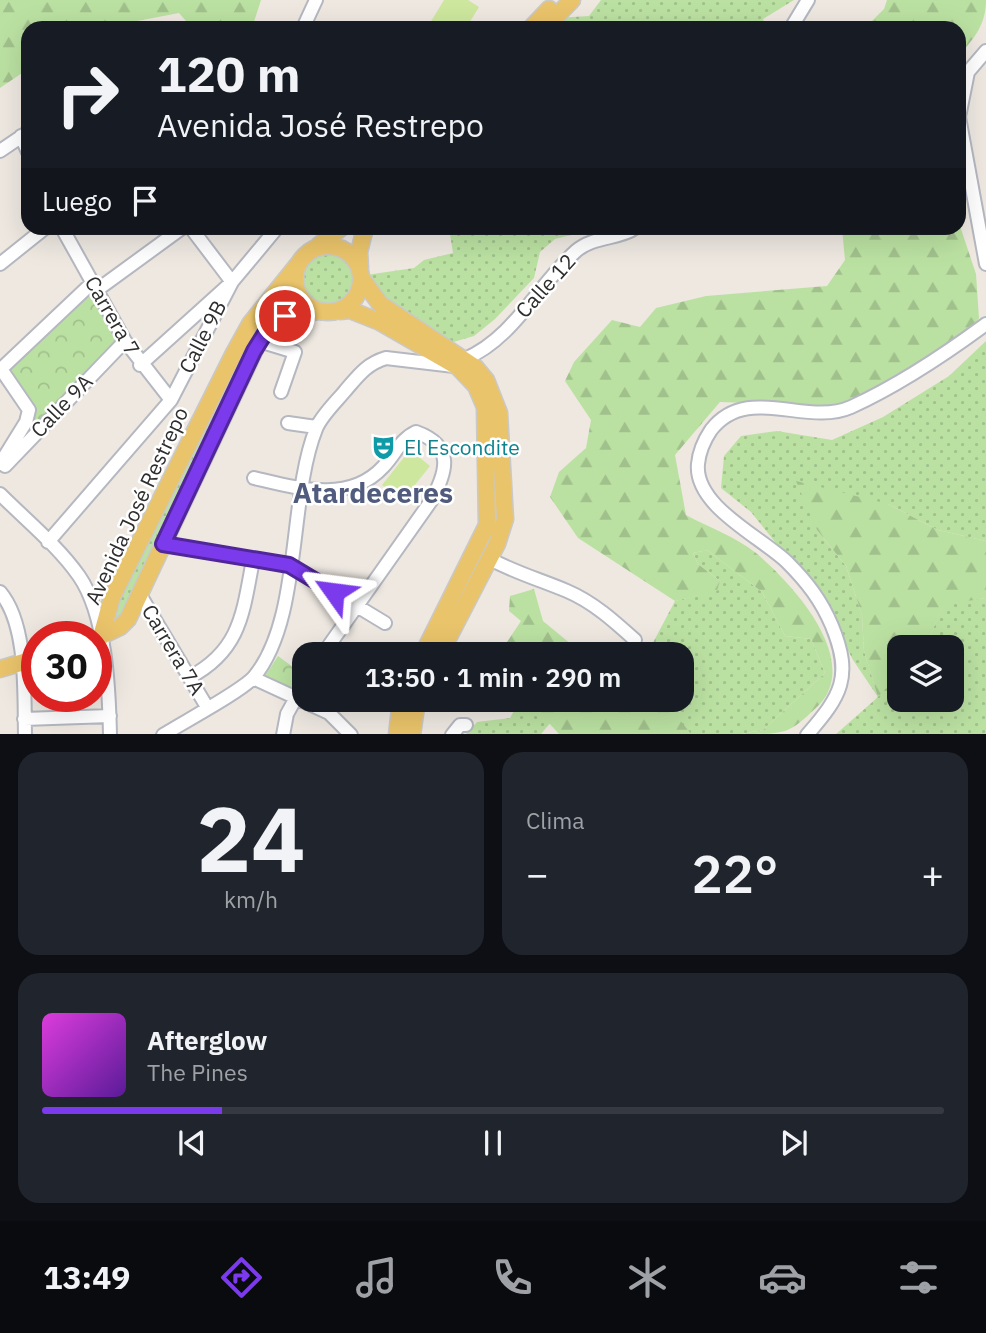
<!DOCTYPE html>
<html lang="es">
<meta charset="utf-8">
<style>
:root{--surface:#171b24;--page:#20242c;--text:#f1f3f6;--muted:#9ea1a6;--line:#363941;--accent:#7c3aed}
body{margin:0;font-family:"IBM Plex Sans",sans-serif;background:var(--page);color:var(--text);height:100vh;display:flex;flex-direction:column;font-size:26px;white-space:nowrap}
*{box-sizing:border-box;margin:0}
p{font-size:23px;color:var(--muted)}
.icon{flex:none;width:38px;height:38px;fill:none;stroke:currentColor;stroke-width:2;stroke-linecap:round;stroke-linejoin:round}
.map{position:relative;height:734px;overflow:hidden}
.sheet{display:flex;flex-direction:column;gap:18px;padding:18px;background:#0d0f14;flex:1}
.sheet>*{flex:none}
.banner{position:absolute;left:21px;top:21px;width:945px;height:214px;border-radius:21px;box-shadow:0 7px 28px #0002;background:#171b24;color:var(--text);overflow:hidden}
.controls{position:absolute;left:887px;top:635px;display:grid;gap:14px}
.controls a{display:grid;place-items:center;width:77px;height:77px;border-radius:14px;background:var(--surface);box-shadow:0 7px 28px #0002;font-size:35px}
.speed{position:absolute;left:21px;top:621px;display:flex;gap:14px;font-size:35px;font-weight:700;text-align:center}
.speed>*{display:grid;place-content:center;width:91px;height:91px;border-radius:50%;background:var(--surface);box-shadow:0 7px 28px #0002;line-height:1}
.speed .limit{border:10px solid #d22;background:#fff;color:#111}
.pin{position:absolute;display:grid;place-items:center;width:60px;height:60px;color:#fff;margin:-30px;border:4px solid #fff;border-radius:50%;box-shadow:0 2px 7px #0007}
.me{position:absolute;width:77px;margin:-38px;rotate:301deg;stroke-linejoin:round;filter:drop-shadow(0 0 5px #0008)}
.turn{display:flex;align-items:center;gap:24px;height:147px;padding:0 21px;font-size:32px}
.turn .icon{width:91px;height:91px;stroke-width:2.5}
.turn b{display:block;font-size:49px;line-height:60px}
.then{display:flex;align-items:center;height:66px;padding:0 21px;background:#0003;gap:14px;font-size:26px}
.big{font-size:52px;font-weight:600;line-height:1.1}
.sheet .card{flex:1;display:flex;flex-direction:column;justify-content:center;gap:10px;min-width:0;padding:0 24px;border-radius:21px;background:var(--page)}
.sheet .dial{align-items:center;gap:0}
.dial b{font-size:91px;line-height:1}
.song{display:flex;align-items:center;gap:21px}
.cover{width:84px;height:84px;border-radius:10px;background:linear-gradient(135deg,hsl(300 70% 55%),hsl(270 70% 35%))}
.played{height:7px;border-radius:4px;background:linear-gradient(90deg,var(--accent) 20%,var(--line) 20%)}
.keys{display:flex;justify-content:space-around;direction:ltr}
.heat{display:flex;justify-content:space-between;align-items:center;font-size:38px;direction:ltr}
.sheet .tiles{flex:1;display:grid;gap:18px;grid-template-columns:1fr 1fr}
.card:last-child{grid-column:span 2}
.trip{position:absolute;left:292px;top:642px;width:402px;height:70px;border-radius:21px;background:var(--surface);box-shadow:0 7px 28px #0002;font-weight:600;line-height:70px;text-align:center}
.menu{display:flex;height:112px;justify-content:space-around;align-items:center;background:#090b0e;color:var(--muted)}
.menu .icon{width:49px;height:49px}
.menu .selected{color:var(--accent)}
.menu b{font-size:32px;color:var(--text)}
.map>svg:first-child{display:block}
</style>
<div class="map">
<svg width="986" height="735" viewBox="0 0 986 735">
<defs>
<pattern id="grass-dots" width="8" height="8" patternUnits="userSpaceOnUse" patternTransform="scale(1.75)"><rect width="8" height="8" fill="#bbe1a2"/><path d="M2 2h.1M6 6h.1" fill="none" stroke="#a1c18c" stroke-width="1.8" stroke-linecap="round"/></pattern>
<pattern id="forest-firs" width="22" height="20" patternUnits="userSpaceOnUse" patternTransform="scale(1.75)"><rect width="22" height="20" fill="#bbe1a2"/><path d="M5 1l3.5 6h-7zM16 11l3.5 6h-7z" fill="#a1c18c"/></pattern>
<pattern id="park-crowns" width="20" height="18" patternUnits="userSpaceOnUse" patternTransform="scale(1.75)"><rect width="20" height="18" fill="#bbe1a2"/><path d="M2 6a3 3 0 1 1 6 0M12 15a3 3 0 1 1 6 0" fill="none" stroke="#a1c18c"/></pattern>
</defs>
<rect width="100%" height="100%" fill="#eee8e1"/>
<!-- grass -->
<path fill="url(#grass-dots)" d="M601 0H794L763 19 766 28H545L555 18 589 16Z
M449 228H599L555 239 540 252 534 278 495 319 474 336 450 343 386 305 366 275 414 268 424 260 453 253Z
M303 279a25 25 0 1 1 50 0a25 25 0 1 1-50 0Z
M275 303 279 311 266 327 113 633 107 627 239 355Z
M986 341V541L938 530 888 504 817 530 846 566 862 615 864 651 878 696 899 674 900 700H952V648L925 647 944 604 986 598V734H836L878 697 853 660 821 599 751 512 721 488 724 456 741 436 777 431 832 440 883 417 949 376Z
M707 550 762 592 785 636 811 639 825 673 763 730 741 734H683L662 700H682V654H647L675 601 717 590 720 581 698 564 693 553Z
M520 700H528L551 722 541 734 465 735 477 722 510 718Z"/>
<!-- forest -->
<path fill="url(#forest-firs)" d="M0 0H261L252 28H192L179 13 101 28H28V69L0 88Z
M887 0H986C986 24 975 38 959 55V28H865L884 9Z
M959 223 976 274 979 318 968 332 923 363 845 407 720 402 675 455 686 515C708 527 736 537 756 553 791 582 861 658 820 704 788 735 787 734 741 734L763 730 825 673 811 639 785 636 762 592 707 550 693 553 698 564 720 581 717 591 675 601 578 538 550 497 559 472 586 448 591 420 565 381 574 362 612 320 640 327 656 308 706 296 827 286 845 260 842 228H959Z
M796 481 888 504 938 530 986 541V598L944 605 925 647 900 648 899 674 878 697 864 651 862 615 846 566 817 530Z
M534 589 543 621 583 654H499L521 621 509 611 510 596Z
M528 700H664L691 734H559Z"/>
<!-- park -->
<path fill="url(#park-crowns)" d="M90 279 125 341 0 471V464L31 410 9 367Z
M278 656 304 675 294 692 265 676Z"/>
<!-- pitch -->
<path fill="#cde79e" d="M444 0H468L479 7 466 28H427Z
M410 450 430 466 402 501 382 485Z"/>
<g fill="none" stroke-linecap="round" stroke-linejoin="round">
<defs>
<path id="minor" d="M303 28 316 0
M791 28 808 0
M986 51 968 72 959 117 986 264
M21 136 28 152
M0 151 28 132
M62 228 125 341 171 400
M0 264 45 228
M97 290 182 228
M259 341 295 352 281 392
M465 359C514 338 537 286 576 251 593 236 620 239 635 228
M140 365 232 282 191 228
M288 423 316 427
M0 464 26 422 29 410 1 369 92 283
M5 466 125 341
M254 478C297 488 349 504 383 467 396 454 399 440 416 432 455 446 447 472 431 501L323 654
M0 494C26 520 58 546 79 576 106 615 109 688 110 735
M48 542 171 400 232 282 277 228
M163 544 289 565 385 623
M490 559C516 573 541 580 567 591 593 602 614 621 635 640
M0 592C28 625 24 694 25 735
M139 593 207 707
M190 677C241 650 243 612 253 560
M253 678 329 713 351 735
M24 719 110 716
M163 735C182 723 242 691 254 677 302 619 288 499 316 429 321 416 336 402 345 391 358 376 366 364 386 358L454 366
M283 735 287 714 304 683
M452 735 460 725H466
M807 735C841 696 853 677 832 626 821 600 807 582 787 562 761 537 694 506 698 464 699 452 705 439 711 430 747 383 806 427 851 407 899 385 944 355 986 324"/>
<path id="major" d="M531 28 549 9
M545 28 572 0
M295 279a33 33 0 1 1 66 0a33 33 0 1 1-66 0Z
M318 246 341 228
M360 268 359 252 365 228
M362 279 380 304 476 368 486 380 499 413 505 519 497 544 440 654
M340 311 350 310 380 322 458 367 476 386 485 407 487 525 423 654
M101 637 112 597 234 353 250 324 299 263
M97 638 120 627 128 619 259 341 276 321 318 311
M0 669 37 658
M397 735 401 700
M412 735 417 700"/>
</defs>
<!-- minor casing -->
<use href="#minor" stroke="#b5b8c0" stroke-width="16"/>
<!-- major casing -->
<use href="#major" stroke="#c9c9c9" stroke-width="19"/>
<!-- minor -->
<use href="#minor" stroke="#fff" stroke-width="12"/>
<!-- major -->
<use href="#major" stroke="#eac46b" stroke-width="16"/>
</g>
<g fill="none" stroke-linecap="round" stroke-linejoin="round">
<defs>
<path id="route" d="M285 316 267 330 254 351 163 544 289 565 334 592"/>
</defs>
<!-- route casing -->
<use href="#route" stroke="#51269a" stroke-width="18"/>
<!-- route -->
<use href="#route" stroke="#7c3aed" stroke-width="12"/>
</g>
<!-- icons -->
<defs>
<symbol id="theatre-bare" viewBox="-9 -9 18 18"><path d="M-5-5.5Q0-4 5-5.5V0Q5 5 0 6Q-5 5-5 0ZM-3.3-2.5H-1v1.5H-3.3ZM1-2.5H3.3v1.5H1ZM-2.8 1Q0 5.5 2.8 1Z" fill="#0f9aa8" stroke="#fff" stroke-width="2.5" paint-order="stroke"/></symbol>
</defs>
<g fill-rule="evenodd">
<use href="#theatre-bare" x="366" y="430" width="35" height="35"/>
</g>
<g text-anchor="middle" stroke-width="5" stroke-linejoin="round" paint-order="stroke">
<!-- street labels -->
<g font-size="21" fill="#2e2e2e" stroke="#fff">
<text transform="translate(546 286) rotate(-48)" y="7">Calle 12</text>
<text transform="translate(112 316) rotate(60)" y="7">Carrera 7</text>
<text transform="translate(203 337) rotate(-63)" y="7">Calle 9B</text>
<text transform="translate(62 406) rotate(-46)" y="7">Calle 9A</text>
<text transform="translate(137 506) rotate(-65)" y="7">Avenida José Restrepo</text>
<text transform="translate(173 650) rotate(59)" y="7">Carrera 7A</text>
</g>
<!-- culture labels -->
<g font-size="21" fill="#0d838f" stroke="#fff" text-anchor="start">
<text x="404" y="455">El Escondite</text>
</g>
<!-- district labels -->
<g font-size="28" font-weight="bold" fill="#505b7d" stroke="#fff">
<text x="373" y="503">Atardeceres</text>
</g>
</g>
</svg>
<div class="controls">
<a><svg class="icon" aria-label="layers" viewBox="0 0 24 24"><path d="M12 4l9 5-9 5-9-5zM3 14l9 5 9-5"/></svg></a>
</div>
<div class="speed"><div class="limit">30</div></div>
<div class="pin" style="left:285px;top:316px;background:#d93025"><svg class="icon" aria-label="arrive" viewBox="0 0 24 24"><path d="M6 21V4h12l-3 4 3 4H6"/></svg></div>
<svg class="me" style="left:334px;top:592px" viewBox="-20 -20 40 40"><path d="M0-17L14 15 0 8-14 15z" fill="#7c3aed" stroke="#fff" stroke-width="4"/></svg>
<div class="trip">13:50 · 1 min · 290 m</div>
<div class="banner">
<div class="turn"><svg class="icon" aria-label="right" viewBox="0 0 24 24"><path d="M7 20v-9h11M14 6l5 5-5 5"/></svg><div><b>120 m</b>Avenida José Restrepo</div></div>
<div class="then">Luego<svg class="icon" aria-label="arrive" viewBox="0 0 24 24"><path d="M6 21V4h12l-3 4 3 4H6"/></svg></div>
</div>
</div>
<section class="sheet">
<div class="tiles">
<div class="card dial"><b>24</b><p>km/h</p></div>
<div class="card"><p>Clima</p>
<div class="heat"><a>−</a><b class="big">22°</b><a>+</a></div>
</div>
<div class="card">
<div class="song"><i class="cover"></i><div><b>Afterglow</b><p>The Pines</p></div></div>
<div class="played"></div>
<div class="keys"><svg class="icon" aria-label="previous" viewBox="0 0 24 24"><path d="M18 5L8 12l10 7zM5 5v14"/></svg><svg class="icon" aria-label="pause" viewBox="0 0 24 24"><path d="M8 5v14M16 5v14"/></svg><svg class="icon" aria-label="next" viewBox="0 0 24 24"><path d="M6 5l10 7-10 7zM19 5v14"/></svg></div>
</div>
</div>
</section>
<nav class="menu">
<b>13:49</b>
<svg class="icon selected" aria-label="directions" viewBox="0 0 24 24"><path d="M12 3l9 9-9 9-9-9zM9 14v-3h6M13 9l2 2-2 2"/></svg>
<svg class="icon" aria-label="music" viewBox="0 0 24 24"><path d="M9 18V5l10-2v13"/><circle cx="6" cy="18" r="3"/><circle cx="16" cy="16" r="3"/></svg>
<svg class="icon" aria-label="phone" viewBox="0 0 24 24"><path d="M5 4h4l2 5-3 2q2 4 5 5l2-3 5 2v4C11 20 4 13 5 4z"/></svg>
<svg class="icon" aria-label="climate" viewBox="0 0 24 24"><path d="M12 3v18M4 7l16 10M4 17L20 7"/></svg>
<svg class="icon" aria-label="car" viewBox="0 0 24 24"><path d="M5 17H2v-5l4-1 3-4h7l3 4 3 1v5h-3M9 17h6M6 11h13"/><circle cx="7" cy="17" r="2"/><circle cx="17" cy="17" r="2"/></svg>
<svg class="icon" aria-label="filters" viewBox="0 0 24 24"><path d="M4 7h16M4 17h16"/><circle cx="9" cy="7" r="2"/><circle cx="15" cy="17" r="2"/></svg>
</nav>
